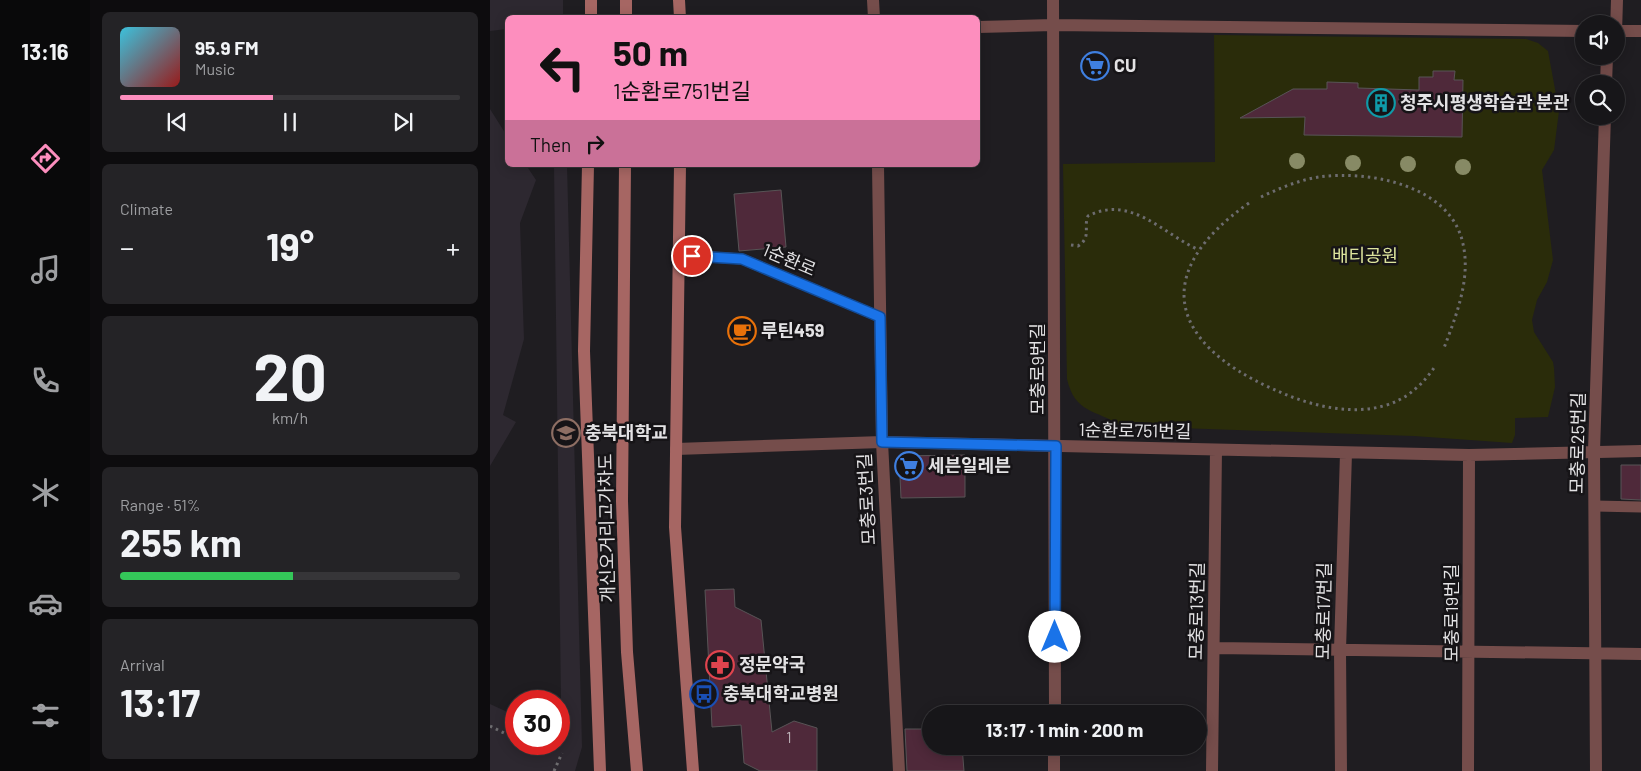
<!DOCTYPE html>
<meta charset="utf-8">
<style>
:root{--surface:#171619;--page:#242326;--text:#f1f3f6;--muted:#9e9fa2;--line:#363538;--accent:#fd8ebe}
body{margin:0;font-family:Barlow,"Noto Sans KR",sans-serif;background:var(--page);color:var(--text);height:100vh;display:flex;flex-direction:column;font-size:19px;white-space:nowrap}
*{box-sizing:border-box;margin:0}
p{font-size:16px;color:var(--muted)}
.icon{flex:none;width:28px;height:28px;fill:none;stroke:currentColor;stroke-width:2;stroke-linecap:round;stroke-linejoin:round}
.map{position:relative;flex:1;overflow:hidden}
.panel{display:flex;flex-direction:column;gap:12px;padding:12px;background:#0d0c0e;width:400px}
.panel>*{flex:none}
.guide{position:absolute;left:15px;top:15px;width:475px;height:152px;border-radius:8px;box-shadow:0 2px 12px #0003,0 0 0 1px var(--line);background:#fd8ebe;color:#111;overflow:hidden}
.buttons{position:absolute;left:1085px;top:15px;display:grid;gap:10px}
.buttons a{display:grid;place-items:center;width:50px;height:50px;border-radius:50%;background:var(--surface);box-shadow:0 2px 12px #0003,0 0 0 1px var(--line);font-size:25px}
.speed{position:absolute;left:15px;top:690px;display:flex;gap:10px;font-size:25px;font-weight:700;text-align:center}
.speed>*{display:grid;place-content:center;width:65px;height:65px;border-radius:50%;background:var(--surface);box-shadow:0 2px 12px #0003,0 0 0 1px var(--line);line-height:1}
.speed .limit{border:8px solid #d22;background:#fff;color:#111}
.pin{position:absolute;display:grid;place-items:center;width:42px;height:42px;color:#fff;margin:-21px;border:2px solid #fff;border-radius:50%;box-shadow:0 1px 5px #0007}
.me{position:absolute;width:55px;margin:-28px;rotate:0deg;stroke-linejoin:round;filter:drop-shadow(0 0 4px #0008)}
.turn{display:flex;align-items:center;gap:18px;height:105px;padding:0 25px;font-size:22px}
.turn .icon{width:65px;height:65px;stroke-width:2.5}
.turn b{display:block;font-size:35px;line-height:42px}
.then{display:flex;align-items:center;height:48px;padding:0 25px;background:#0003;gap:10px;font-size:19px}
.big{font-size:38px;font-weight:700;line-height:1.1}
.panel .widget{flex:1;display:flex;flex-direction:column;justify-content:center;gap:8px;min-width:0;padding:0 18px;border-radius:8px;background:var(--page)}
.panel .dial{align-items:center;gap:0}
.dial b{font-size:65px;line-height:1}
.song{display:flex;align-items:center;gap:15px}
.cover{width:60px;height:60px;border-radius:8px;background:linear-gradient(135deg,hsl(190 70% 55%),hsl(0 70% 35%))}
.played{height:5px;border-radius:2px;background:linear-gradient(90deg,var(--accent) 45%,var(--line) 45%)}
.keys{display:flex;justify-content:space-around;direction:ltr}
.heat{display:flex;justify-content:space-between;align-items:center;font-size:28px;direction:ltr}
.charge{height:8px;border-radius:4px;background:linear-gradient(90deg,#34c759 51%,var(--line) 0)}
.trip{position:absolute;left:432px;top:705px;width:285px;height:50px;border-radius:25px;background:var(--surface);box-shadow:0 2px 12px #0003,0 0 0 1px var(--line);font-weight:700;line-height:50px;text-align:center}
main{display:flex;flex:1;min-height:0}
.menu{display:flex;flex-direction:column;width:90px;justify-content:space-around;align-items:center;background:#09090a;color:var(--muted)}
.menu .icon{width:35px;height:35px}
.menu .active{color:var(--accent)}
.menu b{font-size:22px;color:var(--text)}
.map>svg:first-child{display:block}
</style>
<main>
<nav class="menu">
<b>13:16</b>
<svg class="icon active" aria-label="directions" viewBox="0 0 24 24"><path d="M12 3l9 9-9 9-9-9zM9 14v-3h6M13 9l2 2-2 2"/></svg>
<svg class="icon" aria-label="music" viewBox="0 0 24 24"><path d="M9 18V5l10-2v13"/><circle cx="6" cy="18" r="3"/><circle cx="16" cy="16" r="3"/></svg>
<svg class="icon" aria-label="phone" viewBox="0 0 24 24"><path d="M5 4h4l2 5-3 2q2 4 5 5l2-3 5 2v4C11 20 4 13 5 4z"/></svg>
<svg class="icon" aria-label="climate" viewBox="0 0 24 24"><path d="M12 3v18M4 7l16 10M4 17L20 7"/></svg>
<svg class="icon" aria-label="car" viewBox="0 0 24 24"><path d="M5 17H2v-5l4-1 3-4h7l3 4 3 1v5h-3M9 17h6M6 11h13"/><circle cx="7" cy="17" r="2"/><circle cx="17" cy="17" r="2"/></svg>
<svg class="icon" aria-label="filters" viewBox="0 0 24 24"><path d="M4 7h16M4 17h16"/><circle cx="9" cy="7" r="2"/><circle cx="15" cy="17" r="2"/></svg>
</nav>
<section class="panel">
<div class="widget">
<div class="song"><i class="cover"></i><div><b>95.9 FM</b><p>Music</p></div></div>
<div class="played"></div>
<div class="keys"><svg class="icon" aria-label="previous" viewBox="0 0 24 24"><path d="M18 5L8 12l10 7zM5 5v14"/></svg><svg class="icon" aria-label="pause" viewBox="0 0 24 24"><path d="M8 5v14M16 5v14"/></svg><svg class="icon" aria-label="next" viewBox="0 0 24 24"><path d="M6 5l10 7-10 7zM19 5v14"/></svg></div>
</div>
<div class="widget"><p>Climate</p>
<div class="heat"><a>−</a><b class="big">19°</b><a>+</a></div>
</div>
<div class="widget dial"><b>20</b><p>km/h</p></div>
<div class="widget"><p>Range · 51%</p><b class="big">255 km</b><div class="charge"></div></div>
<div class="widget"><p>Arrival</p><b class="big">13:17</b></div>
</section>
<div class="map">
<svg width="1151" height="771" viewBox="0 0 1151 771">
<rect width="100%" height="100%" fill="#1f1d21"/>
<!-- built -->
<path fill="#2d2830" d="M0 0H73V17L18 18 17 29 0 31Z
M0 109 17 136 18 165H36L46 180 30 223 34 339 13 415 26 422 0 466Z
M64 165H77L92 747 85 771H0V704L26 716V744H69V705L71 701Z"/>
<!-- green -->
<path fill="#2a2c0a" d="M724 35 1036 39 1048 43 1058 51 1069 111 1064 150 1052 170 1063 260 1057 282 1047 300 1042 320 1044 332 1063 362 1064 368 1065 387 1058 417 1025 418V435L1022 443 924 436 631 426C606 409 585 414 577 379L573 164 725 162Z"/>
<!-- building -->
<path fill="#4f293a" stroke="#585456" d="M943 71H965L964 80H973L972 137 814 135 815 117 750 118 803 89H837V82L868 83V88L929 90V77H943Z
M291 190 296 247 249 251 244 194Z
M475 455V497L411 498 409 456Z
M1131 465H1151V500L1131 499Z
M244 589 245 607 271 620 282 732 304 721 327 728V771H270L254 763 251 725 222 727 215 590Z
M415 729H441V746H472L474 771H417Z"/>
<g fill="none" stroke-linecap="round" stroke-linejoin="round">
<!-- path -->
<path stroke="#6d6c6f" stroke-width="3" stroke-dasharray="2.5 4" stroke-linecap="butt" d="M771 197C790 188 809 180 829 177 879 170 961 185 973 244 981 279 966 316 954 348
M759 203C660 272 679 343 783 389 815 404 858 416 893 406 916 400 931 386 944 368
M581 245 588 246C602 237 593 227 598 216 641 194 673 234 709 250
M0 726 26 739
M36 744 55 753
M64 771 72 753"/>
<!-- service -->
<path stroke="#754d4b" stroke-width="11" d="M189 255 252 259 390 317
M1105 506 1151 507"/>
<!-- minor -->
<path stroke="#754d4b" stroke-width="12" d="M383 0 384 18
M563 0 565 714
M488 27 563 25 1094 31
M1126 31H1151
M1126 33 1127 0
M1116 84 1117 56
M388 165 392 442 409 771
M186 449 392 442 979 455 1151 451
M724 648 1151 654
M564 771V746
M722 771 726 450
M851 771 850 650 856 453
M978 771 979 455
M1106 771 1104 451 1115 116"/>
<!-- secondary -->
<path stroke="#a66663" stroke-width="12" d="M189 0 190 18
M101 18V0
M136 18V0
M98 165 94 351 110 771
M135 165 132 501 137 652 147 771
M190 165 185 527 203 771"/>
</g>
<!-- trees -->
<g fill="#878a65">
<circle cx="807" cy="161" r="8"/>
<circle cx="863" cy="163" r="8"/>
<circle cx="918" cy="164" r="8"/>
<circle cx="973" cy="167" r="8"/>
</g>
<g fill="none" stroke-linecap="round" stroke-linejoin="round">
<defs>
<path id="route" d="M202 256 252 259 390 317 392 442 566 446 565 637"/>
</defs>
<!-- route casing -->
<use href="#route" stroke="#114b97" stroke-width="12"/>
<!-- route -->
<use href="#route" stroke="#1a73e8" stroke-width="9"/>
</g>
<!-- icons -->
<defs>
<symbol id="supermarket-ring" viewBox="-11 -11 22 22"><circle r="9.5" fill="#161417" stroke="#3f7fe0" stroke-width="1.5"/><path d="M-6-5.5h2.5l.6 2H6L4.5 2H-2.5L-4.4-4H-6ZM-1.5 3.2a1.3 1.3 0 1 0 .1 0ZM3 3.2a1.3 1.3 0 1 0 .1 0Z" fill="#3f7fe0"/></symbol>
<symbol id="building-ring" viewBox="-11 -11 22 22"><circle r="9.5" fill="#161417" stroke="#0f9aa8" stroke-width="1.5"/><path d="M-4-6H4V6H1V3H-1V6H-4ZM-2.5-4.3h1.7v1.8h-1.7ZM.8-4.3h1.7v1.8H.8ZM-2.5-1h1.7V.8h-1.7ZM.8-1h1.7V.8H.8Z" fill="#0f9aa8"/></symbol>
<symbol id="cafe-ring" viewBox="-11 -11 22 22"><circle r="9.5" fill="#161417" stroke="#e8710a" stroke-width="1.5"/><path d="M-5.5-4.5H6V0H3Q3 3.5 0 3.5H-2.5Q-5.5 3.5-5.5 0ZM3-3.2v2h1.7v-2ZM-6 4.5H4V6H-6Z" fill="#e8710a"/></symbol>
<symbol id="university-ring" viewBox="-11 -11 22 22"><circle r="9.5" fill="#161417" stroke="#8d6e63" stroke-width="1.5"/><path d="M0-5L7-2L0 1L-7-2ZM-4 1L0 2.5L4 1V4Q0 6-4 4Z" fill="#8d6e63"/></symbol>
<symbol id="pharmacy-ring" viewBox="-11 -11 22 22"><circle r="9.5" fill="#161417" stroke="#e0444e" stroke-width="1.5"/><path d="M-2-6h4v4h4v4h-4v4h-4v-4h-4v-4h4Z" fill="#e0444e"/></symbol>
<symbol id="bus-ring" viewBox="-11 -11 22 22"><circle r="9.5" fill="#161417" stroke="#1a4fb4" stroke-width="1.5"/><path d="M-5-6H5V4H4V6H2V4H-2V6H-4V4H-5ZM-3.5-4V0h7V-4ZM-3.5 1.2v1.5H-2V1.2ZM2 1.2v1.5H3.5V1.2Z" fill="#1a4fb4"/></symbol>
</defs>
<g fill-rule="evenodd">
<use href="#supermarket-ring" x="589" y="50" width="32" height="32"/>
<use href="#building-ring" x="875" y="87" width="32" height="32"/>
<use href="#cafe-ring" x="236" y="315" width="32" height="32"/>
<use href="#university-ring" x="60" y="417" width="32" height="32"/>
<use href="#supermarket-ring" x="403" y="450" width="32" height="32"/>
<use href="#pharmacy-ring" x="214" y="649" width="32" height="32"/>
<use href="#bus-ring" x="198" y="678" width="32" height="32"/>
</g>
<g text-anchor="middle" stroke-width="5" stroke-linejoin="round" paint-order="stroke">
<!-- number labels -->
<g font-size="15" fill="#beb4ba">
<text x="299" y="743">1</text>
</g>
<!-- poi labels -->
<g font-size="18" font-weight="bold" fill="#e3e2e4" stroke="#161417" text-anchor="start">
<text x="624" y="72">CU</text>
<text x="910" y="109">청주시평생학습관 분관</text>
<text x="271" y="337">루틴459</text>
<text x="95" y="439">충북대학교</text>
<text x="438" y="472">세븐일레븐</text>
<text x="249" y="671">정문약국</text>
<text x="233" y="700">충북대학교병원</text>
</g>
<!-- park labels -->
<g font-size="18" fill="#dce39c" stroke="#161417">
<text x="875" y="262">배티공원</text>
</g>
<!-- street labels -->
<g font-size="18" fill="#e3e2e4" stroke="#161417">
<text transform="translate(299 260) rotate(23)" y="6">1순환로</text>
<text transform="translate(548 369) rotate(-90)" y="6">모충로9번길</text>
<text transform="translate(645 431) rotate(1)" y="6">1순환로751번길</text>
<text transform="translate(1088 443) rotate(-89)" y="6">모충로25번길</text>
<text transform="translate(377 499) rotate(-93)" y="6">모충로3번길</text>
<text transform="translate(117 528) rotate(-91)" y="6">개신오거리고가차도</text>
<text transform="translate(707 611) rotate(-89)" y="6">모충로13번길</text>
<text transform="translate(834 611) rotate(-89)" y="6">모충로17번길</text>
<text transform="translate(962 613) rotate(-90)" y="6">모충로19번길</text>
</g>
</g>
</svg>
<div class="buttons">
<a><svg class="icon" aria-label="sound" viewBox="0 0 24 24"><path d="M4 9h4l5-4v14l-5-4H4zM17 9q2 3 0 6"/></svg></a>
<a><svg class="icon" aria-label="search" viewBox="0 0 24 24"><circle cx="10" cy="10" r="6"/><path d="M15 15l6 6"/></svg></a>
</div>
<div class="speed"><div class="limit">30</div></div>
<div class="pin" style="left:202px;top:256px;background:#d93025"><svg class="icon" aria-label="arrive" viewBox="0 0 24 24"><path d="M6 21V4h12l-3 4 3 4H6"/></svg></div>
<svg class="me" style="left:565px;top:637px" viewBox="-20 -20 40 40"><circle r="19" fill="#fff"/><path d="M0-13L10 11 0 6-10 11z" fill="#1a73e8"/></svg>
<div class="trip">13:17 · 1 min · 200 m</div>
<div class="guide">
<div class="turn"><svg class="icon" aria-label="left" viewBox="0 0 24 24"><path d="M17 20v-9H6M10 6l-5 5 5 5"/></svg><div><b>50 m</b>1순환로751번길</div></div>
<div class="then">Then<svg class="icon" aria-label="right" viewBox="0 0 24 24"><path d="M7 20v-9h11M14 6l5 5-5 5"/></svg></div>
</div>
</div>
</main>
